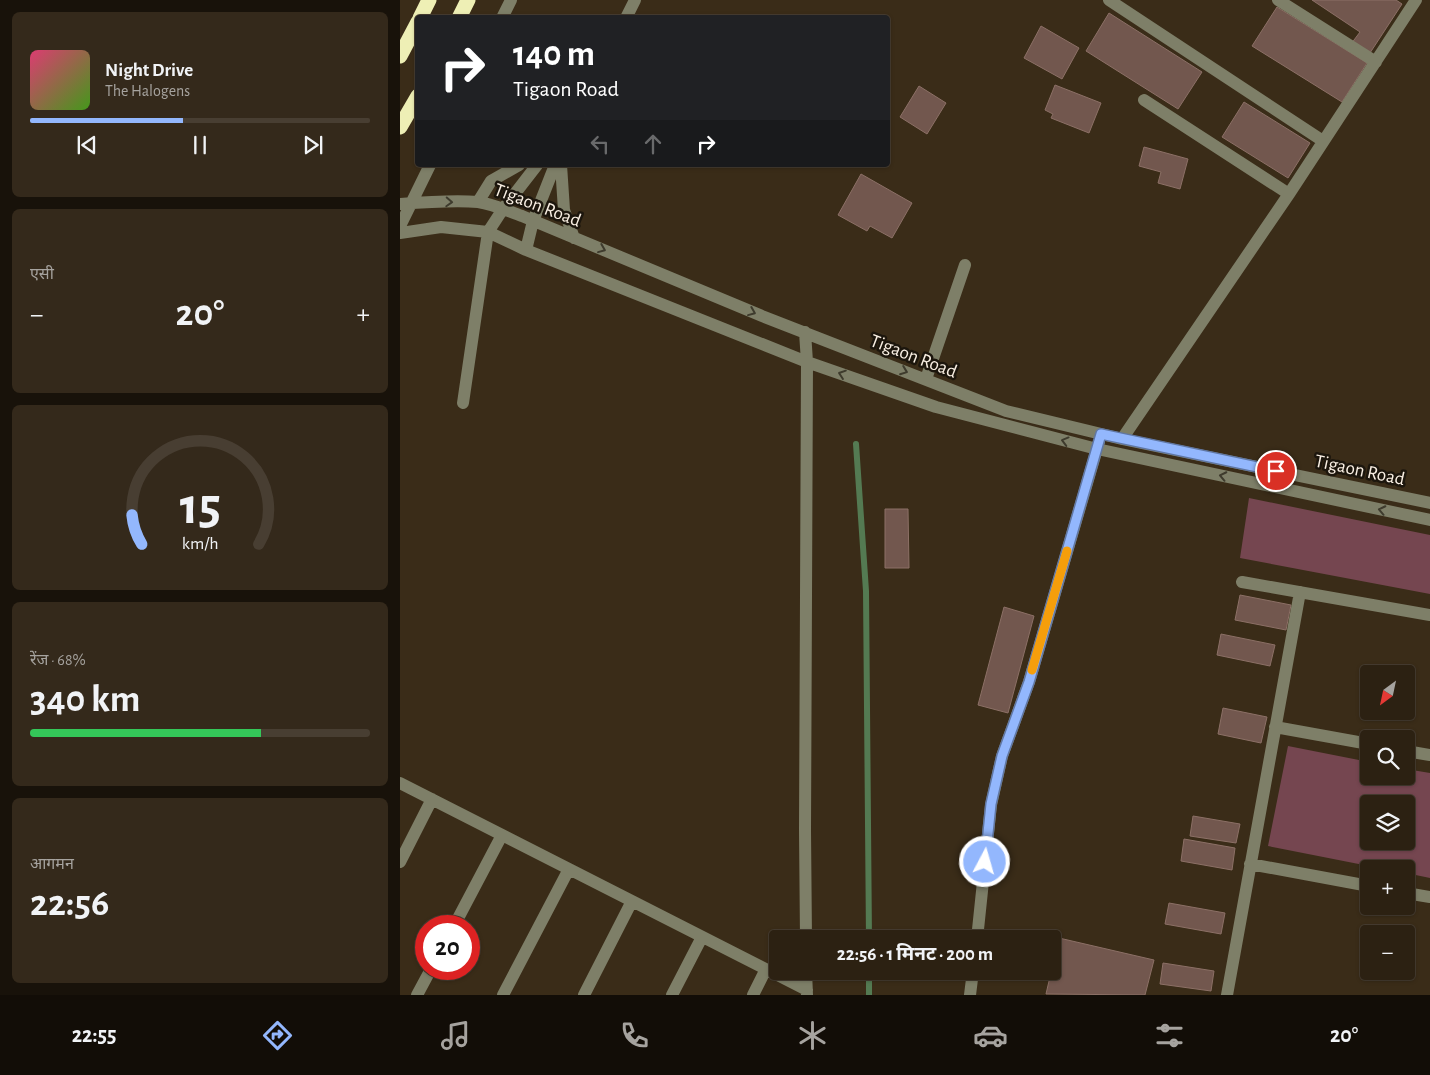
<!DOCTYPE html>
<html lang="hi">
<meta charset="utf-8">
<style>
:root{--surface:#2c2112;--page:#34291b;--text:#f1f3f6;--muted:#a6a39f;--line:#483e32;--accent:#93b7fd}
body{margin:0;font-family:"Alegreya Sans","Noto Sans Devanagari",sans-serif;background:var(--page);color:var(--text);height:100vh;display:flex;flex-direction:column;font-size:19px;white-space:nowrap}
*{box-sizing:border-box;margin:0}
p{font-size:16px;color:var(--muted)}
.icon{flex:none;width:28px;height:28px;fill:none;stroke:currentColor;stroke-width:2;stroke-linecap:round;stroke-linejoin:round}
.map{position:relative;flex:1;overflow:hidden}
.drawer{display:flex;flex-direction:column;gap:12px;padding:12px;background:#18120a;width:400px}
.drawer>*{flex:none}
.hud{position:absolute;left:15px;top:15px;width:475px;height:152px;border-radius:5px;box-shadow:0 1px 4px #0004,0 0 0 1px var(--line);background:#202124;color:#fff;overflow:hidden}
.needle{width:32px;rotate:213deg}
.buttons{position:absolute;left:960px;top:665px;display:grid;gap:10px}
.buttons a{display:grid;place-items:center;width:55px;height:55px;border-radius:5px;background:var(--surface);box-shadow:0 1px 4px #0004,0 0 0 1px var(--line);font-size:25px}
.speed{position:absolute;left:15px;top:915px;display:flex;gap:10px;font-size:25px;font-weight:700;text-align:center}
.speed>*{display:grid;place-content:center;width:65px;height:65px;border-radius:50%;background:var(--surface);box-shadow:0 1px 4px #0004,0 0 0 1px var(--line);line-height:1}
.speed .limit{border:8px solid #d22;background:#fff;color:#111}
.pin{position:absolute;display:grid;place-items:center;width:42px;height:42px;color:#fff;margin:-21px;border:2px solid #fff;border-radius:50%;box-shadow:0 1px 5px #0007}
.me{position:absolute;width:55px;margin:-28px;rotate:6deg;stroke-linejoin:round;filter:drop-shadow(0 0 4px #0008)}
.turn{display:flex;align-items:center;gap:18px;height:105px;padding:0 15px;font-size:22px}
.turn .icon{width:65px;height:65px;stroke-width:2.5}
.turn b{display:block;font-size:35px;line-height:42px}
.lanes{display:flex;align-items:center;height:48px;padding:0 15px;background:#0003;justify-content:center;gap:25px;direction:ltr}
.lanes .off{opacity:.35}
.big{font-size:38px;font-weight:700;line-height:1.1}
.drawer .widget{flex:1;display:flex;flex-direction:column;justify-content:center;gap:8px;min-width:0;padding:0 18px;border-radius:8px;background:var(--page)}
.drawer .dial{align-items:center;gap:0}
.dial svg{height:130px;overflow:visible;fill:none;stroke:var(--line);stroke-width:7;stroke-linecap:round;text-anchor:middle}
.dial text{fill:var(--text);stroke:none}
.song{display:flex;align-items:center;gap:15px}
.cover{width:60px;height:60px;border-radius:8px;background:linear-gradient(135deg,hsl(340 70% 55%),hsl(100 70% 35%))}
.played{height:5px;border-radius:2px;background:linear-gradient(90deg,var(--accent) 45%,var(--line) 45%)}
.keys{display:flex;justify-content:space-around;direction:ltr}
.heat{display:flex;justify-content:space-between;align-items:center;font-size:28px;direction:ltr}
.charge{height:8px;border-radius:4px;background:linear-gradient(90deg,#34c759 68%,var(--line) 0)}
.trip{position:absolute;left:369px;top:930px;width:292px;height:50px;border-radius:5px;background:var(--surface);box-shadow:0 1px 4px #0004,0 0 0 1px var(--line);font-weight:700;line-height:50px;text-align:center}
.tabs{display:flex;height:80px;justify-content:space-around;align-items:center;background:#120d07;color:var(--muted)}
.tabs .icon{width:35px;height:35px}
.tabs .active{color:var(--accent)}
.tabs b{font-size:22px;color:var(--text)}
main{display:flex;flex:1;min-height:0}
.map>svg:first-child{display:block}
</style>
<main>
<section class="drawer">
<div class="widget">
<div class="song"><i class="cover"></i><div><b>Night Drive</b><p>The Halogens</p></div></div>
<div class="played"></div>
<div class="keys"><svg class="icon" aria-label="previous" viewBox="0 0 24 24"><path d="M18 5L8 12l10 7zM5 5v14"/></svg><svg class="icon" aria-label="pause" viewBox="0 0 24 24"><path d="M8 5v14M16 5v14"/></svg><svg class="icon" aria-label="next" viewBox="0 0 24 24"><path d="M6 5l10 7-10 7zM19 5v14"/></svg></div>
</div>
<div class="widget"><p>एसी</p>
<div class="heat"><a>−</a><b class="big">20°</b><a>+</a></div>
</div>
<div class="widget dial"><svg viewBox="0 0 100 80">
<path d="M14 69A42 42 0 1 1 86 69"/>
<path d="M14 69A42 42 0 0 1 8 51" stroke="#93b7fd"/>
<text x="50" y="56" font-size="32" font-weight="700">15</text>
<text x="50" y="72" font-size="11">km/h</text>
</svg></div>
<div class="widget"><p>रेंज · 68%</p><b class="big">340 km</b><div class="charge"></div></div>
<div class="widget"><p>आगमन</p><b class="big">22:56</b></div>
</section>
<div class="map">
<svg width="1030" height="995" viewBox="0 0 1030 995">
<rect width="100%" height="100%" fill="#3a2c18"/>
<!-- green -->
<path fill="#754650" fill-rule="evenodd" d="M849 498 1030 535V594L840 558Z
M888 746 969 762V776H1006V769L1030 773V878L1006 873V869H984L868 846ZM969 804H1006V841H969Z"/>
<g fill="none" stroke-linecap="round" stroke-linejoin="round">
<!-- stream -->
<path stroke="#547a52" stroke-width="6" d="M456 444 466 591 469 939
M469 971V995"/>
</g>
<!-- building -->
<path fill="#72574e" stroke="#8c7066" d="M912 0H996L1002 4 968 56 951 44 960 32Z
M877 7 967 63 942 102 852 46Z
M709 13 802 72 778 109 686 51Z
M641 26 679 48 662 79 624 58Z
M655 85 701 103 689 133 651 118 653 114 645 110Z
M519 86 546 103 527 134 500 117Z
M844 102 910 143 888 178 822 137Z
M744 147 788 159 780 189 758 183 761 172 739 166Z
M461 174 512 203 492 238 470 226 467 231 438 215Z
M485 509H508L509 568H485Z
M840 595 891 605 886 630 835 620Z
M604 607 634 616 608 713 578 705Z
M821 634 875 645 870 666 817 655Z
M823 708 867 717 861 743 818 734Z
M793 816 840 824 836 843 790 836Z
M784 839 835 848 832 870 781 861Z
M769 903 825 913 821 934 765 924Z
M659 938 754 960 745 995 646 994Z
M763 963 814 971 811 991 760 984Z"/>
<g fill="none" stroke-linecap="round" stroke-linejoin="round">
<!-- minor -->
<path stroke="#7e7f68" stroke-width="12" d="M709 0 923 141
M878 0 976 62
M102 18 111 0
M226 18 235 0
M744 100 889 194
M161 165 164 210 174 238
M78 202 91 181 119 165
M0 204C26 202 52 200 78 202 93 204 108 211 122 216L362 316 606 411 722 439 1030 503
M0 226 30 165
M0 233 41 227 88 232 126 250 407 362 536 407 697 449 1030 520
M126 250 133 221 155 165
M405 332 407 362 405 830 406 939
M526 379 565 265
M63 403 88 232 103 209 137 165
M722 439 889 194 1016 0
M842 582 1030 615
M875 727 969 744
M1006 751 1030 755
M0 783 407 990
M0 862 32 799
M850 864 969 886
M1006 893 1030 897
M54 926 102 835
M577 939 591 805 602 756 629 682 699 442
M406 971 407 995
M17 995 31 969
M103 995 169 869
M184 995 232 901
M272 995 302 937
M353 995 366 969
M570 995 573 971
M827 995 900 592"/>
<!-- highway -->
<path stroke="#eeefb5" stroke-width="15" d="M20 18 29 0
M59 18 68 0
M0 56 18 22
M0 127 18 96"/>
</g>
<!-- one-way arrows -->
<defs><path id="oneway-chevron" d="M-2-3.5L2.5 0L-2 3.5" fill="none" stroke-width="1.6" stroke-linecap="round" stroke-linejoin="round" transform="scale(1.25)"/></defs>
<g stroke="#3e3b2d">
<use href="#oneway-chevron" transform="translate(49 202) rotate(3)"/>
<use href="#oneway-chevron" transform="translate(202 249) rotate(22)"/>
<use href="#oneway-chevron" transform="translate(352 312) rotate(22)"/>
<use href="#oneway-chevron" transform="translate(504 371) rotate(21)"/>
<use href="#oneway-chevron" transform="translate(442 374) rotate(-161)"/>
<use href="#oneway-chevron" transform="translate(665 441) rotate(-165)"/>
<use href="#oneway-chevron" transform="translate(823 476) rotate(-168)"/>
<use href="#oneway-chevron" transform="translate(982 510) rotate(-168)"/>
</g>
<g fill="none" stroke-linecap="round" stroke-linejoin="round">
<defs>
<path id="route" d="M585 862 591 804 602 756 629 682 701 434 876 471"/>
</defs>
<!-- route casing -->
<use href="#route" stroke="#6077a4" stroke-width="12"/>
<!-- route -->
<use href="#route" stroke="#93b7fd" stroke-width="9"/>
<!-- slow -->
<path stroke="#f59e0b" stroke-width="9" d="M632 670 667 551"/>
</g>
<g text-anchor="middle" stroke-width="5" stroke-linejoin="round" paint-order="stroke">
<!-- street labels -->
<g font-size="19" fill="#faf0e4" stroke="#1c160d">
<text transform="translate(138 204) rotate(21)" y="7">Tigaon Road</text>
<text transform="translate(514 355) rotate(21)" y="7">Tigaon Road</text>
<text transform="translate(960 469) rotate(12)" y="7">Tigaon Road</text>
</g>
</g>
</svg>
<div class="buttons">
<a><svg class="needle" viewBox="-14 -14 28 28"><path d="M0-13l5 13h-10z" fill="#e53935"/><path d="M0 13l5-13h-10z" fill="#a6a39f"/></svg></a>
<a><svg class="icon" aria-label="search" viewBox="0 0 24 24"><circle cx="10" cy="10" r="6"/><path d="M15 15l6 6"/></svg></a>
<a><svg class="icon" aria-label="layers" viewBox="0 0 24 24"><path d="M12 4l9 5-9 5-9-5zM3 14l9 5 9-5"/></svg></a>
<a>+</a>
<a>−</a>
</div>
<div class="speed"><div class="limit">20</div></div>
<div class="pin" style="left:876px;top:471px;background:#d93025"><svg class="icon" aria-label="arrive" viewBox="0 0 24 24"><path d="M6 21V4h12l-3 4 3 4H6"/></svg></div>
<svg class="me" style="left:585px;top:862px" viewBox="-20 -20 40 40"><circle r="17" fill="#93b7fd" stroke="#fff" stroke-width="3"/><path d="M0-11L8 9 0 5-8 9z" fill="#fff"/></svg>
<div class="trip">22:56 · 1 मिनट · 200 m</div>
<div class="hud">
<div class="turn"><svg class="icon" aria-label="right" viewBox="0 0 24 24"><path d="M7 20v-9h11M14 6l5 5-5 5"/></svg><div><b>140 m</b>Tigaon Road</div></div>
<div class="lanes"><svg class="icon off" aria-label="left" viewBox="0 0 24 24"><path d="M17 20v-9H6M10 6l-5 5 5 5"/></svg><svg class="icon off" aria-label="ahead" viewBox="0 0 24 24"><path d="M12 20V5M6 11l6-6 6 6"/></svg><svg class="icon" aria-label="right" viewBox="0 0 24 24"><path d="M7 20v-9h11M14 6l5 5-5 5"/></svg></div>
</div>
</div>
</main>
<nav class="tabs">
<b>22:55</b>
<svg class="icon active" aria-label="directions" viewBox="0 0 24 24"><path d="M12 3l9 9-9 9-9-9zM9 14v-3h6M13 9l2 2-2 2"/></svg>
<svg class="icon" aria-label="music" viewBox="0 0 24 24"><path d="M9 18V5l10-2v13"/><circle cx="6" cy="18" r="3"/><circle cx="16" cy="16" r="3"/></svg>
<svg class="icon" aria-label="phone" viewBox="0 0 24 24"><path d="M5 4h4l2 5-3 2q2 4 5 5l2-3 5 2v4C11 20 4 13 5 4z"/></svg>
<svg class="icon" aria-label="climate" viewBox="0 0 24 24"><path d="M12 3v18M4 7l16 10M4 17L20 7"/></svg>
<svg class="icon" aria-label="car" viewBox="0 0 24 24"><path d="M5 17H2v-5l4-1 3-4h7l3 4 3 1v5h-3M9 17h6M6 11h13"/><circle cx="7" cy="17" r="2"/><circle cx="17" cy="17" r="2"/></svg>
<svg class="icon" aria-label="filters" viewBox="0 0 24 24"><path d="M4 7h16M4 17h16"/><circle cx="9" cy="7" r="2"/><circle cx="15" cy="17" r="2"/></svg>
<b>20°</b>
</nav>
